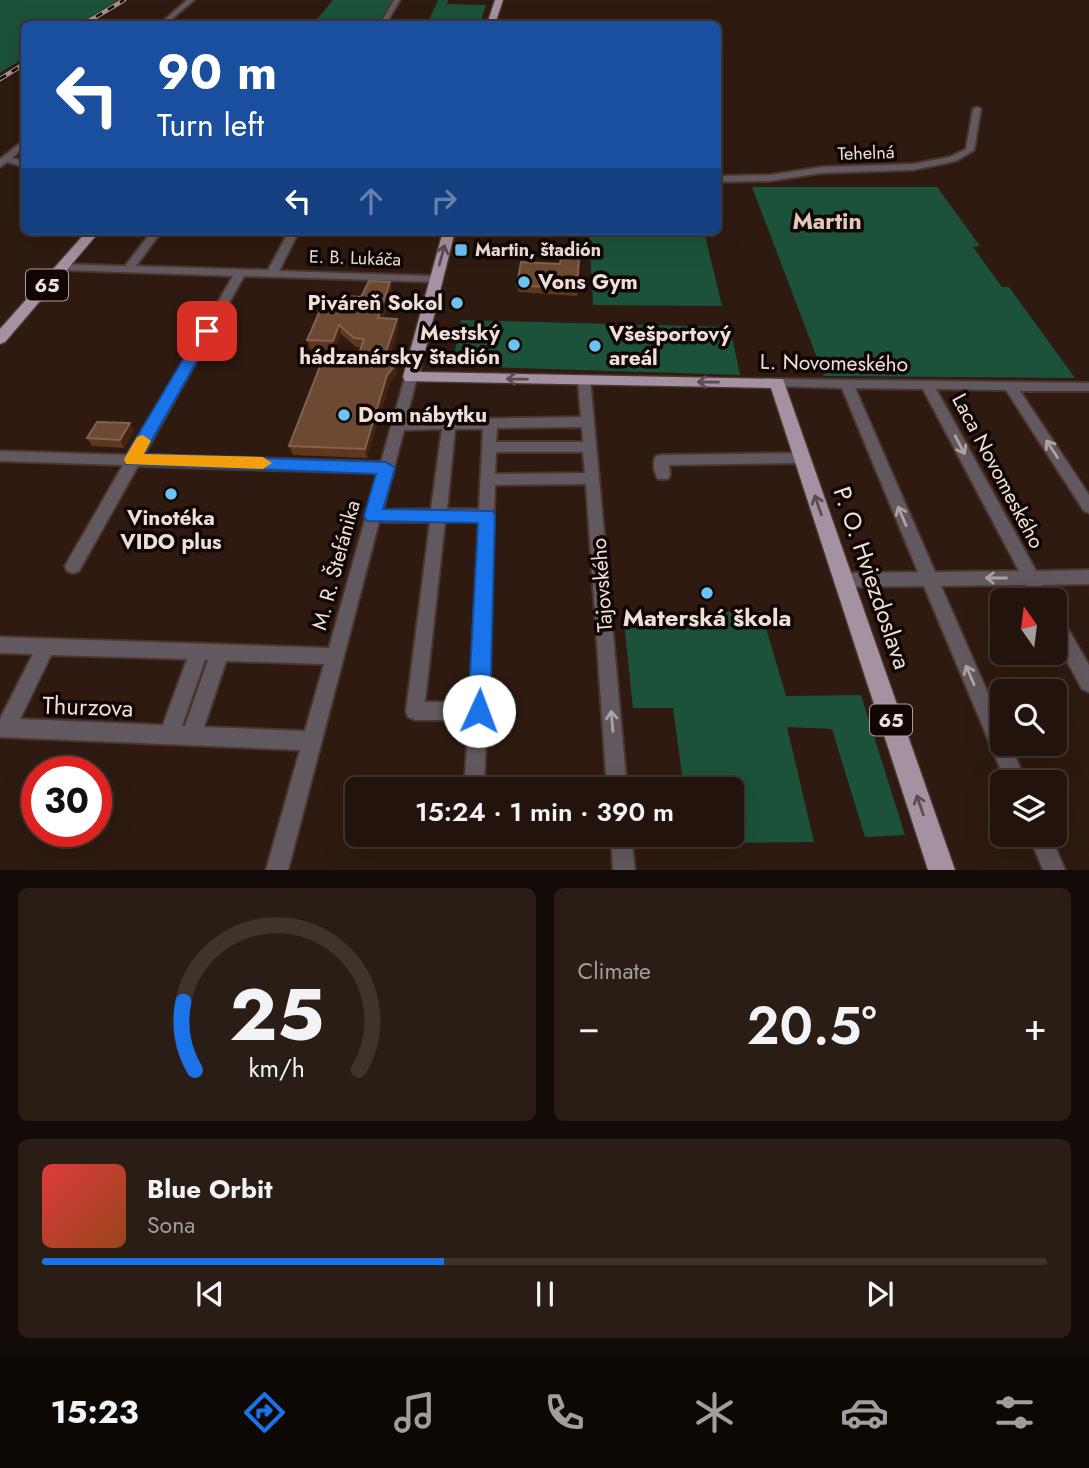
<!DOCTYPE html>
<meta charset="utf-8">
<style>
:root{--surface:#22140c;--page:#2a1d15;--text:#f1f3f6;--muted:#a29e9d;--line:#3f332d;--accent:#1a73e8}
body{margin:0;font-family:Jost,sans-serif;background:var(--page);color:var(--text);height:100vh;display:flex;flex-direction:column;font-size:26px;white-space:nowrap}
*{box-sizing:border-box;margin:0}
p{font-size:23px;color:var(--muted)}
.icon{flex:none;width:38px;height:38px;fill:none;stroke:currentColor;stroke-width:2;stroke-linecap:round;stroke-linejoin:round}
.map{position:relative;height:870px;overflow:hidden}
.drawer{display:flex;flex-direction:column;gap:18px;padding:18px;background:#130b07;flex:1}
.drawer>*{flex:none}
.hud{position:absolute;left:21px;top:21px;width:700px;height:214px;border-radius:10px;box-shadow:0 7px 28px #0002,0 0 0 2px var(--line);background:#1a4fa0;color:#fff;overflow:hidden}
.needle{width:46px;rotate:346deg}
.controls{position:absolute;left:990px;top:588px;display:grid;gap:14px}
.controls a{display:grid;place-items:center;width:77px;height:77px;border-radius:10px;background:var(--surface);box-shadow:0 7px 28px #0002,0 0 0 2px var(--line);font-size:35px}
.speed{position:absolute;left:21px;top:756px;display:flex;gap:14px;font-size:35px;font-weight:700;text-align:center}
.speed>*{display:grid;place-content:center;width:91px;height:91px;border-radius:50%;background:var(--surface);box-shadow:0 7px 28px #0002,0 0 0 2px var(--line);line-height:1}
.speed .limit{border:10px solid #d22;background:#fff;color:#111}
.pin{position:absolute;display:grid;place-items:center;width:60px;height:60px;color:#fff;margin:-30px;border-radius:14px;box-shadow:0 4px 10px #0006}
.me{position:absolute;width:77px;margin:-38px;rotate:2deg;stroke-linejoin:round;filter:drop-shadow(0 0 5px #0008)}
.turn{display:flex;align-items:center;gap:24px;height:147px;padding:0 21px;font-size:32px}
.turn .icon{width:91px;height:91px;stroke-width:2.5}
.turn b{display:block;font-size:49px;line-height:60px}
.lanes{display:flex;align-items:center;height:66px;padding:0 21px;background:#0003;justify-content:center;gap:35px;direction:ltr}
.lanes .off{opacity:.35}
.big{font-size:52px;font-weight:600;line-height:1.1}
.drawer .card{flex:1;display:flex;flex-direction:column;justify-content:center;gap:10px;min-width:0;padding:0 24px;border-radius:10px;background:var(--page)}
.drawer .dial{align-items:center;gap:0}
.dial svg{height:182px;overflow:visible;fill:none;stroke:var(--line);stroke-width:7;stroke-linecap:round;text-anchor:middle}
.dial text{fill:var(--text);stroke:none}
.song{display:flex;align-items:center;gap:21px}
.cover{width:84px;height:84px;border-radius:10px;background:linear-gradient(135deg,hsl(0 70% 55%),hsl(20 70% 35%))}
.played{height:7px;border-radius:4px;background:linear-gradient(90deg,var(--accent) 40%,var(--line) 40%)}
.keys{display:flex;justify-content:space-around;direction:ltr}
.heat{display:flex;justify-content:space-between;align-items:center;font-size:38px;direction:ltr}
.drawer .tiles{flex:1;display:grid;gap:18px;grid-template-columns:1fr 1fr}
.card:last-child{grid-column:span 2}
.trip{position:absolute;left:345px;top:777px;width:399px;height:70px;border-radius:10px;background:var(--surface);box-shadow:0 7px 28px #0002,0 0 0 2px var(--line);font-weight:600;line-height:70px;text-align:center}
.menu{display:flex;height:112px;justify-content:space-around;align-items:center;background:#0e0805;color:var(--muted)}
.menu .icon{width:49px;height:49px}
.menu .selected{color:var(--accent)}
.menu b{font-size:32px;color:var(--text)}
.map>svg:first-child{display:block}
</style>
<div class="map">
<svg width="1089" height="870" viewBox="0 0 1089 870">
<rect width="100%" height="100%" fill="#2e1a10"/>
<!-- green -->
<path fill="#1c523a" d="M0 0H118L79 24H24V58L0 73Z
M333 0H393L379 24H313Z
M438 0H448L447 4 486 5 480 24H427Z
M752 187H937L980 246 973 247 1002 287H1009L1075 378 824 376Z
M589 231H704L722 306 593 305Z
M461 320 730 327 740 375 452 366Z
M761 611 786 696 861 695 905 835 865 837 832 729 787 727 814 842 691 843 690 835H732V789H684L673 708H633L623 613Z"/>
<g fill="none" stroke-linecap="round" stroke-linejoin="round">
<defs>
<path id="street" d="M187 0H194L166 24H160Z
M394 0H400L386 24H380Z
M977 107 981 109 974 150 956 161 913 170 822 173 770 181 718 182V176L770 175 822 167 913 164 950 157 966 149 973 109Z
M24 140V147L12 158 24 161V167L7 162 0 167V159Z
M152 231H162L136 266 268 270 289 231H299L279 271 436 276 442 279 436 282 244 276 144 455 381 462 406 374 411 373 417 377 406 420 581 417 578 381 585 377 590 378 627 789H607L586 484 495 485 484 789H464L469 720H415L408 717 406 711 430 522H379L288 870H266L300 750 0 737V719L33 654 0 653V637L329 648 378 473 138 466 79 571 73 573 67 571 65 566 123 465 0 461V451L129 455 233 276 63 270 57 267 63 264 125 266ZM582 427 583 442H496L497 428ZM442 429 431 509 383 510 404 430ZM455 429H483L479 509H447ZM496 452H583L585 473 495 474ZM445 521H479L470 702H425ZM51 655 187 659 163 725 20 719ZM205 660H208L185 726H182ZM226 661 324 664 305 731 204 727Z
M777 379 1089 383V391H1020L1089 495V513L1084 511 1006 390 936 389 1036 571 1089 570V584L1043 585 1051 600H1034L1026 585 941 586 1003 728V744H1010L1026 782H1006L924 586 843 587 837 585 835 580 837 575 843 573 918 572 842 388 772 386 770 383 772 380ZM855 388 923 389 1019 571 935 572Z
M802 453 807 454 809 458 807 462 802 463 669 465 670 475 668 479H658C654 473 652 462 656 456L661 455Z
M1055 614 1061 617 1089 665V692L1082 689 1055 639Z
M611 835H631L635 870H613Z
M1029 835H1050L1065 870H1043Z"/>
<path id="primary" d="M495 0H503L495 24H487Z
M87 231H100L5 342 0 344V329Z
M443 231H455L420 372 783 379 955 870H928L771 388 405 381 403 377Z"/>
</defs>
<!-- street casing -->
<use href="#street" stroke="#49362c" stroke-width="4"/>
<!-- primary casing -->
<use href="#primary" stroke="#49362c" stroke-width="3"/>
<!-- street -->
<use href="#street" fill="#625960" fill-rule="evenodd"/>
<!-- primary -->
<use href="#primary" fill="#a491a1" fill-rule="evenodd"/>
<defs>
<path id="rail" d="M84 24 124 0
M0 79 24 64"/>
</defs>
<!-- rail casing -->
<use href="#rail" stroke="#a39289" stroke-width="4.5"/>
<!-- rail -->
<use href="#rail" stroke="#100704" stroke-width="2.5" stroke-dasharray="7" stroke-linecap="butt"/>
</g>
<!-- wall -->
<path fill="#5e371f" d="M579 258 577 296 518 292 517 285 560 264Z
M390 282 392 291 383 319H397L398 328 388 362 397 374 389 384 367 458 293 455 289 446 356 362 361 347H356L341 334 335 350 310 349 307 340 341 306Z
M134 431 124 448 92 446 87 438Z"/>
<!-- shaded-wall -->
<path fill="#442411" d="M390 282 392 291 380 327 378 318Z
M397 319 398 328 385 371 383 361Z
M339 325 341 334 335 350 333 341Z
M396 364 397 374 389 384 367 458 365 449 387 375Z
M130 423 134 431 124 448 120 440Z"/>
<!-- building -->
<path fill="#6d4933" stroke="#82614d" stroke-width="2" d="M561 258H579L577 289 517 285 521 262 560 264Z
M369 281 390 282 378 318 397 319 383 361 396 364 387 375 365 449 289 446 322 361 356 362 364 339 354 338 339 325 333 341 307 340 322 306H341L345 296 361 297Z
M97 422 130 423 120 440 87 438Z"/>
<!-- one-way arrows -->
<defs><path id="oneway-shaft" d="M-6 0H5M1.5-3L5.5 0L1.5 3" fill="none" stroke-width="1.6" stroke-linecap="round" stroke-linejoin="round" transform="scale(1.75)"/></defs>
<g stroke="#5a4c52">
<use href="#oneway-shaft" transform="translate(442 255) rotate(-75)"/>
<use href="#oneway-shaft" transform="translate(517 379) rotate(-179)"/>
<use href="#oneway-shaft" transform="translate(708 382) rotate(-179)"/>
<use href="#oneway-shaft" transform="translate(818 505) rotate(-109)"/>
<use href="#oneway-shaft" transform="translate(920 805) rotate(-109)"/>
</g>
<g stroke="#afa3a2">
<use href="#oneway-shaft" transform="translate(960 445) rotate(62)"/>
<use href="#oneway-shaft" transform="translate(1052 449) rotate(-123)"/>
<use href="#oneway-shaft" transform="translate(902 516) rotate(-113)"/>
<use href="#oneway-shaft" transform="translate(996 578) rotate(180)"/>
<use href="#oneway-shaft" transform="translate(970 675) rotate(-113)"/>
<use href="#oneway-shaft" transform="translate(612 721) rotate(-95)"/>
</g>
<!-- route -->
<path fill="#1a73e8" stroke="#114b97" stroke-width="2" d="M207 327 214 331 144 454 386 462 395 468 383 509 493 511 495 516 490 711 487 719 479 722 472 719 468 711 478 523 367 521 364 516 376 474 126 464V455L200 331Z"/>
<!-- slow -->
<path fill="#f59e0b" d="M143 435 151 441 144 454 263 457 272 463 263 469 126 464 124 459 137 437Z"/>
<!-- markers -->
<g fill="#6cc2f3" stroke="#100704" stroke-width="2.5">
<rect x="454" y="243" width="14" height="14" rx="3.5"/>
<circle cx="524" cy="282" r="7"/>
<circle cx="457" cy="303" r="7"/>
<circle cx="514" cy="345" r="7"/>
<circle cx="595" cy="346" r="7"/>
<circle cx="344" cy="415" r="7"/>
<circle cx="171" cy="494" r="7"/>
<circle cx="707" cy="593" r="7"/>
</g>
<g text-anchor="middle" stroke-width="7" stroke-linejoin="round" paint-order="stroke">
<!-- far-street labels -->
<g font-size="18" fill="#eee0d8" stroke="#100704">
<text transform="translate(866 153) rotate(-2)" y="6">Tehelná</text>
<text transform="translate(355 258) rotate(2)" y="6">E. B. Lukáča</text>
</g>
<!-- far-poi labels -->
<g font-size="18" font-weight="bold" fill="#eee0d8" stroke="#100704" text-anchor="start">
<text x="475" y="256">Martin, štadión</text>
</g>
<!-- shield labels -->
<g fill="#100704" stroke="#ab9f98" stroke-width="2">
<rect x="26" y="269.5" width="42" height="31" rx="5"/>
<rect x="870" y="704.5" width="42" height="31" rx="5"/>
</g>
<g font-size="19" font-weight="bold" fill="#eee0d8">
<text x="47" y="292">65</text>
<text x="891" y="727">65</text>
</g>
<!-- poi labels -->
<g font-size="21" font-weight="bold" fill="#eee0d8" stroke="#100704" text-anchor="start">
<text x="538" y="289">Vons Gym</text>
<text x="443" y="310" text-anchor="end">Piváreň Sokol</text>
<text x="500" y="340" text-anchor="end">Mestský<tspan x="500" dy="24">hádzanársky štadión</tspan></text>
<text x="609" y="341">Všešportový<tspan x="609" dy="24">areál</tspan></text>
<text x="358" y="422">Dom nábytku</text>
<text x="171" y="525" text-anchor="middle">Vinotéka<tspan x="171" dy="24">VIDO plus</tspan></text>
</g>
<!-- street labels -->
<g font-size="21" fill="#eee0d8" stroke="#100704">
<text transform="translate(834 363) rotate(1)" y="7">L. Novomeského</text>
<text transform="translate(998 471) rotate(62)" y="7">Laca Novomeského</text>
<text transform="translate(336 565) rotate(-75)" y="7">M. R. Štefánika</text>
<text transform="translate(602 585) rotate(-94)" y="7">Tajovského</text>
</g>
<!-- far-district labels -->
<g font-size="23" font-weight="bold" fill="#e4c9ba" stroke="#100704">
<text x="827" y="229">Martin</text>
</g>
<!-- near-street labels -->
<g font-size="24" fill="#eee0d8" stroke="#100704">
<text transform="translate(872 578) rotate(71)" y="8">P. O. Hviezdoslava</text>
<text transform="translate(88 707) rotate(2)" y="8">Thurzova</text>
</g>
<!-- near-poi labels -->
<g font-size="24" font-weight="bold" fill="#eee0d8" stroke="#100704">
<text x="707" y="626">Materská škola</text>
</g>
</g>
</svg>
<div class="controls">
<a><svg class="needle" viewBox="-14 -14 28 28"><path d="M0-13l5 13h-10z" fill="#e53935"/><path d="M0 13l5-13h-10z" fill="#a29e9d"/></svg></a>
<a><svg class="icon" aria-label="search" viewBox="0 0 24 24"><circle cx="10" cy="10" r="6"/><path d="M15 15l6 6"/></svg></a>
<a><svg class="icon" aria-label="layers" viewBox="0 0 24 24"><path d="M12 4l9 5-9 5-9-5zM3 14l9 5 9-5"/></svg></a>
</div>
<div class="speed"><div class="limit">30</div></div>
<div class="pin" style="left:207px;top:331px;background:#d93025"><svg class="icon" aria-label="arrive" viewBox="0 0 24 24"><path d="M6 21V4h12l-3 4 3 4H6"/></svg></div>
<svg class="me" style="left:479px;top:711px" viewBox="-20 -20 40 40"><circle r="19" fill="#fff"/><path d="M0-13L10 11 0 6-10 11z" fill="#1a73e8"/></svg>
<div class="trip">15:24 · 1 min · 390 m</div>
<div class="hud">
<div class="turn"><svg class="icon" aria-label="left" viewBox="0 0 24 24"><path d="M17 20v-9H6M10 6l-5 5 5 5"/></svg><div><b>90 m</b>Turn left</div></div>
<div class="lanes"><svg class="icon" aria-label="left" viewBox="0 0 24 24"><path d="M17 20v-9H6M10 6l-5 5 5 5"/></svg><svg class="icon off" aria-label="ahead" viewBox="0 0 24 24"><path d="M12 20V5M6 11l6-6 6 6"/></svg><svg class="icon off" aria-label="right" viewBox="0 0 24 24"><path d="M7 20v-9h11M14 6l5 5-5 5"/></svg></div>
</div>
</div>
<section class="drawer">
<div class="tiles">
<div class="card dial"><svg viewBox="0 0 100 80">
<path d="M14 69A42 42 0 1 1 86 69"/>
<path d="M14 69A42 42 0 0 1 9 39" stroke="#1a73e8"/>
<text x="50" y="56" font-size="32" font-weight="700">25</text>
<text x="50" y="72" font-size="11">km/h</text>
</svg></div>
<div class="card"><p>Climate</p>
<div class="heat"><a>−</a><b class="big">20.5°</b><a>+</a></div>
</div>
<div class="card">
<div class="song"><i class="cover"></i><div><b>Blue Orbit</b><p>Sona</p></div></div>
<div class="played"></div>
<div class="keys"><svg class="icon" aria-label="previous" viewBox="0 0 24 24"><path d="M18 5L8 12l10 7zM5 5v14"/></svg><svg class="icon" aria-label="pause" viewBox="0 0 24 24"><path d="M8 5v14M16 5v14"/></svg><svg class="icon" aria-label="next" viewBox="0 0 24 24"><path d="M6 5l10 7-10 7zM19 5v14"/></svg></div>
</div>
</div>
</section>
<nav class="menu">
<b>15:23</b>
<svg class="icon selected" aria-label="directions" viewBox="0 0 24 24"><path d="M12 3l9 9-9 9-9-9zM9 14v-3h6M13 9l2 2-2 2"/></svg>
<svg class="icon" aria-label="music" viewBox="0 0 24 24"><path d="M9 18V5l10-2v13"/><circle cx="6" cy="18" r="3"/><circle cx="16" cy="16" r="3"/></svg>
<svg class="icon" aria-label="phone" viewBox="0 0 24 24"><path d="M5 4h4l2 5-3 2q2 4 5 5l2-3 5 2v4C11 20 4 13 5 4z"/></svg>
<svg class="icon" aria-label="climate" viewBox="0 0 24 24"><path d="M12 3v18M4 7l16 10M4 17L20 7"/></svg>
<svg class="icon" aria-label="car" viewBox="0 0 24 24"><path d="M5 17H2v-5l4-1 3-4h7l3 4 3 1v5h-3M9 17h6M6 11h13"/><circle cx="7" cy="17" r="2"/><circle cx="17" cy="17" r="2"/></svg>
<svg class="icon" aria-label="filters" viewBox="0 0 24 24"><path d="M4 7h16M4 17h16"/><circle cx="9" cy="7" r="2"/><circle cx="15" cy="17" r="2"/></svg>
</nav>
